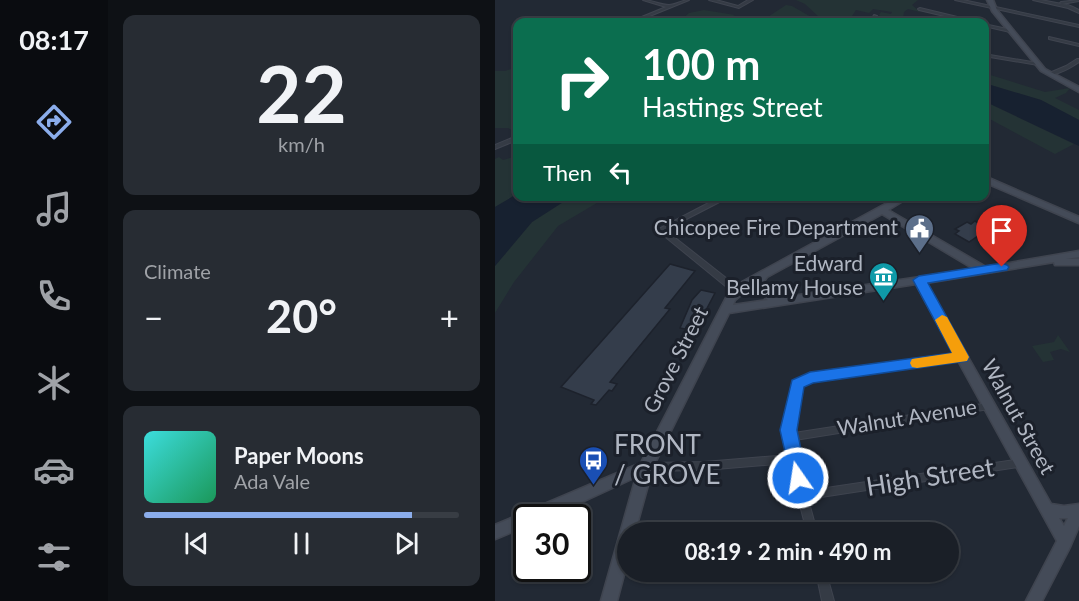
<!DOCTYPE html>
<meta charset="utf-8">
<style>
:root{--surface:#1a1f27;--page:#272c33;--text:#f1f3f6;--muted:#9fa2a7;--line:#383d44;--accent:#8badeb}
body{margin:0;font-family:Lato,sans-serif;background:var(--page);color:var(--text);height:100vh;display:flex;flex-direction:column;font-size:22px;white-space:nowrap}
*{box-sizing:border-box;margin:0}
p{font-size:20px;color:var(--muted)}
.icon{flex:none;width:33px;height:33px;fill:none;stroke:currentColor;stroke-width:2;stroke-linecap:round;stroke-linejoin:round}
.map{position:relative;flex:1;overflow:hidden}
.sheet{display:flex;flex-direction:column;gap:15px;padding:15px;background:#0e1115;width:387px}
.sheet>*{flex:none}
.guide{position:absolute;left:18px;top:18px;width:476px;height:183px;border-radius:12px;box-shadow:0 2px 4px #0004,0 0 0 2px var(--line);background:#0b6e4f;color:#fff;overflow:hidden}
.speed{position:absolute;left:18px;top:504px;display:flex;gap:12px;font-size:30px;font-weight:700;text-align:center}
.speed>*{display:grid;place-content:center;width:78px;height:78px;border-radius:50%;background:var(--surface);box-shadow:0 2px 4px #0004,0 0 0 2px var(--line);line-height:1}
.speed .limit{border:3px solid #111;border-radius:9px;background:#fff;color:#111}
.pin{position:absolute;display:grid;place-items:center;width:51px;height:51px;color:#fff;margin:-62px -26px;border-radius:50% 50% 50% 0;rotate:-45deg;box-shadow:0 0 6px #0007}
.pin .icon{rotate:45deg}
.me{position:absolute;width:66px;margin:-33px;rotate:347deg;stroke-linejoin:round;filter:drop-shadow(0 0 4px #0008)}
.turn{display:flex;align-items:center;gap:21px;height:126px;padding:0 30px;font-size:27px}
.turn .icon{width:78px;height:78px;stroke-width:2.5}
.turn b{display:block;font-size:42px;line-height:51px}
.then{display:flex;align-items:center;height:57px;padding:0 30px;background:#0003;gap:12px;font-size:22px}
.big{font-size:45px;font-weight:700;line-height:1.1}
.sheet .tile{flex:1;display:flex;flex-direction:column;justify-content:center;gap:9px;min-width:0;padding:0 21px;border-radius:12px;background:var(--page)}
.sheet .dial{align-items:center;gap:0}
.dial b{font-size:78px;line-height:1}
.song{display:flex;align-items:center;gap:18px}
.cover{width:72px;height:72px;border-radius:9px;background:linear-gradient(135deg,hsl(180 70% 55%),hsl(150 70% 35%))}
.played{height:6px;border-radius:3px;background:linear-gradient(90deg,var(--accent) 85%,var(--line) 85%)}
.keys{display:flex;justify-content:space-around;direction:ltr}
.heat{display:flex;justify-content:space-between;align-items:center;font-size:33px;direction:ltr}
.trip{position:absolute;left:122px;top:522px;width:342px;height:60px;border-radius:30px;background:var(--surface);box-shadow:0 2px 4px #0004,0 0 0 2px var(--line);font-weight:700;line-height:60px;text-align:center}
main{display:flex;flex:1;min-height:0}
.menu{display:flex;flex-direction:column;width:108px;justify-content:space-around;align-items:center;background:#0a0c10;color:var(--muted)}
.menu .icon{width:42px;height:42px}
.menu .current{color:var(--accent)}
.menu b{font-size:27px;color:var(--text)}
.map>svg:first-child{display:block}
</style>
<main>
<nav class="menu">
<b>08:17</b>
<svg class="icon current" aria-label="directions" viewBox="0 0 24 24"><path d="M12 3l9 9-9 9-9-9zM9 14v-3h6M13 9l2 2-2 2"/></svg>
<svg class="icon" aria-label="music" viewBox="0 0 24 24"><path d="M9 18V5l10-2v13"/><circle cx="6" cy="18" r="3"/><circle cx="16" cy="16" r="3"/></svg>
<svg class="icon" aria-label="phone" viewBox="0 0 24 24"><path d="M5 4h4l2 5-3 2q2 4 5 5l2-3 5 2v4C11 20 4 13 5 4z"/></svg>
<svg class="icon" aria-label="climate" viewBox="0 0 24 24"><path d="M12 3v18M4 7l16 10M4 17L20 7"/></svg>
<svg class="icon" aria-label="car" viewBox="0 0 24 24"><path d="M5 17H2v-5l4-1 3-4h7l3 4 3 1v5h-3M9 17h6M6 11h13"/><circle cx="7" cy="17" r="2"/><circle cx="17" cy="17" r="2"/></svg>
<svg class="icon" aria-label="filters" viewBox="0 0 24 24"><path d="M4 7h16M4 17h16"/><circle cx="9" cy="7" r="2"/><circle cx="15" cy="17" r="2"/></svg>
</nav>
<section class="sheet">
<div class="tile dial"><b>22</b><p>km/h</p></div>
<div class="tile"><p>Climate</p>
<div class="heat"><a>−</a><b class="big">20°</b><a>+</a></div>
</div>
<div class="tile">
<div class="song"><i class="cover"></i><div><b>Paper Moons</b><p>Ada Vale</p></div></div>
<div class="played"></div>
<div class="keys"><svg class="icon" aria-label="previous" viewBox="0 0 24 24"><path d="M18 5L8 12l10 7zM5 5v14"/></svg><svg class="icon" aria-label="pause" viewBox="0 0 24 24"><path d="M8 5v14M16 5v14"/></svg><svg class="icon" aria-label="next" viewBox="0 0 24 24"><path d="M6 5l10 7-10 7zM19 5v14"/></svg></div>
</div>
</section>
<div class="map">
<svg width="584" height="601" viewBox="0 0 584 601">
<rect width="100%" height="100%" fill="#222934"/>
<!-- green -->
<path fill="#243335" d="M301 0H423L417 5 425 12 413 9 409 12 408 18 414 21 448 16 439 22H395V18L386 17 384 15 386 12 396 14 397 12 378 9 374 13 361 10 353 22H265L291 5 297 6 323 21 326 19 310 4Z
M209 10 240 15 227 22H165L174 19 186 20 194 13Z
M22 67V133L13 128H0V71H10Z
M489 73 550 92 575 88 571 93 560 98 584 110V120L546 100 489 83Z
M489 101 579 144 560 154 489 116Z
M22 156V194L0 207V159L4 157 8 160Z
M76 197H112L63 226 19 282 0 313V266L37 222Z
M563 335 575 352 566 349 555 352 559 360 548 362 537 346 559 342Z"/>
<!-- water -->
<path fill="#172130" d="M489 83 546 100 584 120V146L489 101Z
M22 194V196L76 197 37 222 0 266V207Z"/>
<!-- building -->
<path fill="#343d4b" stroke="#1d222c" stroke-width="1.5" d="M480 221 493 229 474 242 460 234 464 231 460 229 472 222 476 224Z
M175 264 200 271 170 308 175 309 115 382 122 384 117 391 114 390 101 405 96 404 99 400 66 387Z
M206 290 220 293 200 331 185 328 197 300Z"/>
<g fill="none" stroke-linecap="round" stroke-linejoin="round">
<defs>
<path id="street" d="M148 0C157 0 165 5 174 5 181 5 187 0 194 0L140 22H136L137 21 171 7Z
M214 0H221L243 6 253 0H258L244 8Z
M460 0H468L584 25V27Z
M538 0H546L567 4 565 3 566 2 584 0V1L567 4C573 4 578 7 584 10V13L573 8Z
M425 8 479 21 480 22H475L424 10 423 9Z
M379 15 382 16 379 22H375Z
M489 24 517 30V31L515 32 489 26Z
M554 37 584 44V46L554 39Z
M489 54 543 63 545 64 543 65 489 56Z
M582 59H584V62C575 68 562 76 552 74L571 66Z
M22 136V140L0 149V145Z
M227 196H236L170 230 245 289 246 291 242 293H239L162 230Z
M467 354 470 355 471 357 470 359 316 381 306 386 299 433 494 403 497 404 498 406 497 408 494 409 300 440 303 459 311 491 526 459 529 460 531 463 529 466 313 499 322 532H312L294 463 209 470 151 471 148 470 146 467 148 464 151 463 209 462 293 455 289 430 299 382 315 375Z
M321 572H331L339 601H327Z"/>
<path id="secondary" d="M492 0H498L502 10 550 69 584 87V92L546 71 497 11Z
M489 176 584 217V223L489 182Z
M405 196H416L393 210 491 267 584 251V257L571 259H584V265H560L559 262 431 283 556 504 569 506 584 504V526L575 547 547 601H531L562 541 421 284 234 313 158 467 140 532H132V563L122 601H106L141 477 52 518H32V526L0 539V525L146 463 232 296 247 282ZM387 214 479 269 284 298 269 286V281L272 277ZM259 284 260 289 273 300 238 305 240 300ZM564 518H573L569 526Z"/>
</defs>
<!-- street casing -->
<use href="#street" stroke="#3f444f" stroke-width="2"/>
<!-- secondary casing -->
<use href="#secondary" stroke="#3f444f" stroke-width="3"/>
<!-- street -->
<use href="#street" fill="#353b45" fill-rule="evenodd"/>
<!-- secondary -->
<use href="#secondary" fill="#444b58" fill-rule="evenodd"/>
</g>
<!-- route -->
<path fill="#1a73e8" stroke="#114b97" stroke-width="1.5" d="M507 263 512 265 514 267 512 270 433 283 474 357 472 361 318 383 309 387 302 430 312 478 309 483 303 485 297 483 285 430 297 380 315 372 457 353 418 280 424 276Z"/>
<!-- slow -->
<path fill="#f59e0b" d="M447 315 452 317 474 357 472 361 422 368 417 367 415 363 417 359 457 353 440 320Z"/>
<!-- icons -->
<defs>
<symbol id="civic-pin" viewBox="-11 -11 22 30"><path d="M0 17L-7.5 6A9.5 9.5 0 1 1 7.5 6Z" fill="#5c6f8a" stroke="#1b202a"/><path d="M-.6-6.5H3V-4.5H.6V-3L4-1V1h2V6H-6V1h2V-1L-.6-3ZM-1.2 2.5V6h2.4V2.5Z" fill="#fff"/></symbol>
<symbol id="museum-pin" viewBox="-11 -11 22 30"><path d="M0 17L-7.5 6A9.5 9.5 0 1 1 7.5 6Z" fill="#0f9aa8" stroke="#1b202a"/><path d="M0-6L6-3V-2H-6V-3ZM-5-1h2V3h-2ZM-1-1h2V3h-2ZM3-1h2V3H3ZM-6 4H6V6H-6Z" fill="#fff"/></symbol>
<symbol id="bus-pin" viewBox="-11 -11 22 30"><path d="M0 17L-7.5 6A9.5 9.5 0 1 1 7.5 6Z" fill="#1a4fb4" stroke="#1b202a"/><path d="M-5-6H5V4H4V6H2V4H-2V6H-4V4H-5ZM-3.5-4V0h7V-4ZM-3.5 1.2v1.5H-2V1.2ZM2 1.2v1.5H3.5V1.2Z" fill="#fff"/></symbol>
</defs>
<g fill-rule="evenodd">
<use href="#civic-pin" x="408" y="212" width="33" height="45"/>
<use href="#museum-pin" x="372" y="260" width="33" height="45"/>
<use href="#bus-pin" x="82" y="444" width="33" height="45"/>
</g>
<g text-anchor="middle" stroke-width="6" stroke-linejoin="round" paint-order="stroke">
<!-- poi labels -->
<g font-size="21" fill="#b0b6c2" stroke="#1b202a" text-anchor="end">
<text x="403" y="235">Chicopee Fire Department</text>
<text x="368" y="271">Edward<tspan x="368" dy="24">Bellamy House</tspan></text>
</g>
<!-- street labels -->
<g font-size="21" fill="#b0b6c2" stroke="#1b202a">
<text transform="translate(181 360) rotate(-63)" y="7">Grove Street</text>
<text transform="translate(523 417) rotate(61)" y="7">Walnut Street</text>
<text transform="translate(412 418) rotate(-9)" y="7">Walnut Avenue</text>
</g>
<!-- near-poi labels -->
<g font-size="26" fill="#b0b6c2" stroke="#1b202a" text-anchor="start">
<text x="119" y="454">FRONT<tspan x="119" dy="30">/ GROVE</tspan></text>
</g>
<!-- near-street labels -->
<g font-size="26" fill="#b0b6c2" stroke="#1b202a">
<text transform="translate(435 477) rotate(-9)" y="9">High Street</text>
</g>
</g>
</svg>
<div class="speed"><div class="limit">30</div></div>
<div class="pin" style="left:507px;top:267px;background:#d93025"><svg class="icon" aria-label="arrive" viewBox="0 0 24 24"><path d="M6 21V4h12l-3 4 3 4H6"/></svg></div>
<svg class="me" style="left:303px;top:478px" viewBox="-20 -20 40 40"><circle r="17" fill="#1a73e8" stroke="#fff" stroke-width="3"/><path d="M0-11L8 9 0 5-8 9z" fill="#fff"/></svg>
<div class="trip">08:19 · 2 min · 490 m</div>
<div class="guide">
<div class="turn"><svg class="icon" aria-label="right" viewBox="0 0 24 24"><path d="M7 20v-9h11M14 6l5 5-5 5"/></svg><div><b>100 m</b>Hastings Street</div></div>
<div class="then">Then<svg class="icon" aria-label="left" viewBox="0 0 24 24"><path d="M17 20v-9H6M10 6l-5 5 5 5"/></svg></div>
</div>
</div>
</main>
